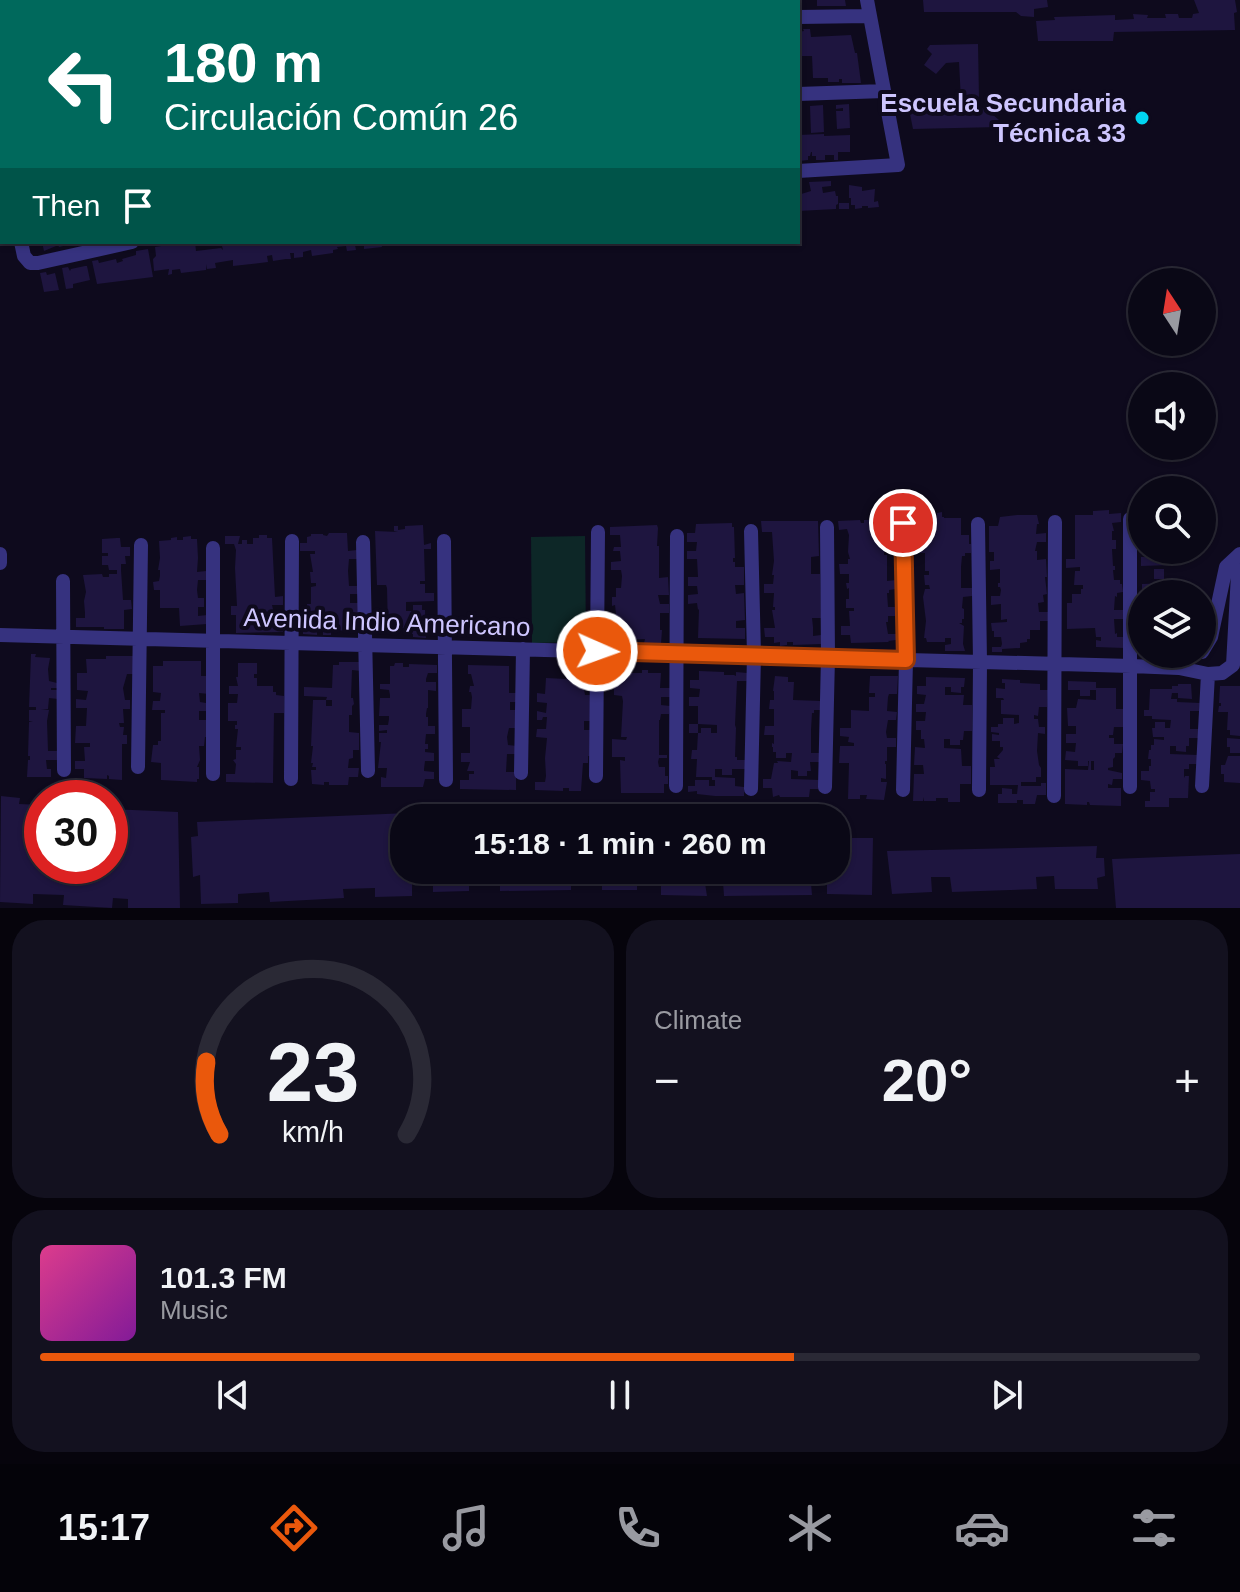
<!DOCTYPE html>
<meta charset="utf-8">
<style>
:root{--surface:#0a0816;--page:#13111f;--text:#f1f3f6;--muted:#999aa1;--line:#2a2935;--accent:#ea580c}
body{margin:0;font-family:Arial,sans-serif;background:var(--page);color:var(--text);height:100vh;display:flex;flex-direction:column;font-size:30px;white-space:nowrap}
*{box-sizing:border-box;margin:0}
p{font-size:26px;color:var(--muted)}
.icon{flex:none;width:44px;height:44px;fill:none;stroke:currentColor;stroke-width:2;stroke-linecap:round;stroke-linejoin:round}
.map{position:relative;height:908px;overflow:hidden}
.details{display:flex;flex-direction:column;gap:12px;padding:12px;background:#06040c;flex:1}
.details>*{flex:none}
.hud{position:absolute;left:0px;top:0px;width:800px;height:244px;box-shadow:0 2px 6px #0004,0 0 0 2px var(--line);background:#00695c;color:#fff;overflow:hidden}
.needle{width:52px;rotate:348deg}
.fabs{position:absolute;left:1128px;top:268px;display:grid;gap:16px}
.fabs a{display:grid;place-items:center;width:88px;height:88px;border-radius:50%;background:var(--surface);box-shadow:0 2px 6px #0004,0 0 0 2px var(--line);font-size:40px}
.speed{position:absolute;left:24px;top:780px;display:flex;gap:16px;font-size:40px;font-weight:700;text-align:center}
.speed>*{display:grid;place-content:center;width:104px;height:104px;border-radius:50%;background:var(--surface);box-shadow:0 2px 6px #0004,0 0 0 2px var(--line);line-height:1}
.speed .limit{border:12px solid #d22;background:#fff;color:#111}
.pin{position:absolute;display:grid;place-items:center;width:68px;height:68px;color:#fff;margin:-34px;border:4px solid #fff;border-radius:50%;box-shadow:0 2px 8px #0007}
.me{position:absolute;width:88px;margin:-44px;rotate:92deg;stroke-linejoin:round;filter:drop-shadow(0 0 6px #0008)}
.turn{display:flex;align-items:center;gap:28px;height:168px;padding:0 32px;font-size:36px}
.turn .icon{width:104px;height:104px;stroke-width:2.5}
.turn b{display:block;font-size:56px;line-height:68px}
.then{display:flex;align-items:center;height:76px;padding:0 32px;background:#0003;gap:16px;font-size:30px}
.big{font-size:60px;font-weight:700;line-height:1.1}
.details .widget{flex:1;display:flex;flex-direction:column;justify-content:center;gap:12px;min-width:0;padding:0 28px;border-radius:32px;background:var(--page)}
.details .dial{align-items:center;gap:0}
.dial svg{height:208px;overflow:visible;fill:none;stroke:var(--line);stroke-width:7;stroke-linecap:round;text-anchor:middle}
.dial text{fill:var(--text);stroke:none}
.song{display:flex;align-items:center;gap:24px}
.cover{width:96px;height:96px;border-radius:12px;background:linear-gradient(135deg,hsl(330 70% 55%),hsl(290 70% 35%))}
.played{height:8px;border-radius:4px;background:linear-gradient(90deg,var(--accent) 65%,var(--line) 65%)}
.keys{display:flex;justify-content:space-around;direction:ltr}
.heat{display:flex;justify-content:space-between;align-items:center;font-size:44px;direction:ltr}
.details .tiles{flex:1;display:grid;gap:12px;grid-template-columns:1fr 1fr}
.widget:last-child{grid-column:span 2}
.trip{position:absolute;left:390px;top:804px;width:460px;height:80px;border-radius:32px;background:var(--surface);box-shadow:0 2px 6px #0004,0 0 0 2px var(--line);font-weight:700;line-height:80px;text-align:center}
.tab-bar{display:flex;height:128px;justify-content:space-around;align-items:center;background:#040309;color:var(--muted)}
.tab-bar .icon{width:56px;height:56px}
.tab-bar .current{color:var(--accent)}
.tab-bar b{font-size:36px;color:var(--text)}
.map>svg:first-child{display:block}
</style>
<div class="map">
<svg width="1240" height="908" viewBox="0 0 1240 908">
<rect width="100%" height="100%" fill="#0e0a1d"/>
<!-- green -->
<path fill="#0d2727" d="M585 536 586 642 532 643 531 537Z"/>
<!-- building -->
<path fill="#1e153f" d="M817 0H845L846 6H817Z
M923 0H1047L1048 7 1034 9V17L1021 16 1016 12H924Z
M1194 0H1235L1237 12 1234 13 1235 30 1114 32 1113 41H1038L1036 21 1055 20 1054 17 1115 15V20L1134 19 1133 14 1148 15 1147 18H1166L1165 14H1178L1179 18H1192L1193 14 1199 13Z
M803 29H810L811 37 851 35 855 53H857L861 83H842V79H839V82H828V78H813L812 56H798V32L804 31Z
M978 44 979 98 961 100 959 62 946 63 936 74 924 65 932 54 927 49 930 45Z
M926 98 925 109 985 108 999 120V127L913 129 907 99Z
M849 104 850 128 837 129 836 111H843V108L836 109V105Z
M823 105 824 132 811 133 810 106Z
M824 134V136L850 135V152H838V160H834V155H825V160H816V156H812V152H811L810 156H808V160L799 161 798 135Z
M831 181V186L822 187 823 193 835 191 836 196H838V204L836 205V209L798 211V195L811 191 809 182Z
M849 185 862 187V191L875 189 874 202 878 201 879 207 868 208V206H862V208L855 209V205H851V198H849Z
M839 203H849V209H839Z
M42 242H55L56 246 44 251Z
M57 242H77V243L59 247Z
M186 242H195L196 251 221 248 223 250 221 242H230L231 246 248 244V242H257V245H259V243L265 242H361V244L355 245 356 250 347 251 346 246 337 247 338 249 333 250V253L312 256 311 250 303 252V257L294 258V253H290L291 259H286L273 261 272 255 267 256 268 262 260 263 233 266V260L215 263 216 268 207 269V264L206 270 181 273 180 269 172 270V274L168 275 169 269 154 271 153 259 156 256 155 247Z
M364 242H381L382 247 364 249Z
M148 249 153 277 97 284 92 261 98 260 99 263 116 259 117 263 123 261 122 259 136 255V251Z
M85 266H87L90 280 73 284V288L66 289 62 268 68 267 70 271 71 269Z
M46 272 47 275 55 273 59 290 44 292 40 273Z
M1109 510V514L1121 513V522L1112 523 1114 531H1112V540H1116V549H1112L1113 566H1115V570H1113L1114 580H1120V584H1122L1123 592 1117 593V597L1115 596 1114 610H1123V619H1114L1115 634 1117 633V637H1124V648L1096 647V640L1101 641V637H1096L1095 628 1067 629V603H1072V594H1081V589H1083V585H1074L1075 571H1080V567L1066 568V559H1075V515H1093V511Z
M942 512V517H944V518H961V535H969V544H971V553H965V556H962L961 567V588H972V596L963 597 962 608 964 609V619H962V623H959L964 626 963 644 965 651H945V645L951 644V638H945V642H927L926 638H924L926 621 923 597 925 589H930L929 585H925L924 575H929V571H925V553H914L913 545H924L922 536 923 527 913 528 912 518H937V513Z
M1017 515H1037L1039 524H1037L1036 534 1046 533V542H1037L1035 551H1037V560L1046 559 1047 577H1045L1047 594 1043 595 1044 602 1038 603 1039 612H1048V621H1040V630H1030V639H1027V642L1020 643V648L1002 649V652H992V647H1001L1002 644 1001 637H994V631H992L991 623 1007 622V619L1001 620V604L991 605V596H1000L1001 590 1000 587H998V583H1000V569L990 570V561H994V552H989V526H998L1000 517Z
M894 519V528H885L886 552H884V555H887V581L896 580V589L889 590V593H887L888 607H896L897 616H888V622H886L888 634H896V640L888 641 889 642 851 643 850 635H841V626H850L849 611H854V608H846V599H849V588L847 589 846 583H849V574H840L839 564H848V559H850L848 552 849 535 847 529 839 530 838 521 860 520 861 523H864V520Z
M761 521H818L819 556 811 557V574H820L821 618H812L813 627V636L821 635V644L793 645V642H787V645L780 646V642L774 643V637H765L764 628H775L772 610H775V607H773L774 593H764V584H773L774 575H772L774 561 772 532H762Z
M732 523V527H734L735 558H733V562H735V567H744V585H735L736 594 744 593 745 620 736 621V628H745V639L698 638 699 609 698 610 697 603 688 604V595L698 594 697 586H688V577H698L697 559H687V551H696L697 542H687V533H695L696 524Z
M423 525 424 545 431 543V549H424L425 581H420V584H425V593H434V601L406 602V611H413V605H422V610H425L426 638 413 637V634H407V628L388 629 387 588 386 585H377L375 531 398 532 394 531V526H398V530L405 529V526Z
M657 525 658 528 657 546H659V578L668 577 669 595H658L660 604H669V613H660V630H662L661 644 644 643 645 639 623 640 624 629 622 628V623H613V614H616L615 605 612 606V597H616V588H621L622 576 621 570H611V562L621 561 620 551H613L614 547H621L620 535H610V527Z
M329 533H347L348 551 357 550V559H349L348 571 349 586H358V594H350V603H358L359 631 331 630V635H323V631H317V635L303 634V622H313L312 613H307V604H311V587L316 586V583H311L310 572H313L310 554H315V551H300V543H307V537L311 536V534H323V535L327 536Z
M259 535H267V538H272L275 597 283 596V605H272L274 614H271V620H264V614L255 615V620H261V623H283V632L236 633V615H231V606H237L235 568 236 550 234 544H225V536H240L238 544H242V540H247V544H253V538H259Z
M191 536V539H197L198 558 197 572 206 571V580H198L197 590 198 598H204V607H198V616L207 615V624L180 626 179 608H160V590H154L153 582 159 581 160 576V570H158L160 558 159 541 171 540V538L177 537V540H183V537Z
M117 538H120L121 547H130V556H125L126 564H121V570L123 600H131L132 609 124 610V629H104V627H76V618H85V613L84 601 86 592 83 575 102 574 103 577H109V574H117V570H109L108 565H102V556H108V553H102V539Z
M1147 550H1169L1170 565 1141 566V557H1147Z
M1154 569H1164V579H1154Z
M1170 583V594H1142V584Z
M31 654H36L35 657 50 658 48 669 49 681 57 683V688H51V690H58V699L49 698 48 709H41L49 710 47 721 48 751H57V760H46L47 769H51V777H27L28 760H30V756H28L29 722 33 721H29V710H36V707H29Z
M106 656H135L134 674H127L123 688 125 700H130V709H123L124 723H119L120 727H124L123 735H127V744H122V780L109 779V776L107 775V779L84 778V769H75V761H85L84 747H90V743H75L76 726H86L87 708H76V699L86 700 88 691 77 690V673H87L86 659H106Z
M163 661H201V676H210L209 694 199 693 200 702 206 703V711H199V720H208V737H205L204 746H199L200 760 197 767H199V779H197V782L161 780V763L151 762 153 745H158V741H161V713H165V710H152L153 701H160L161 693 153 692V666H163Z
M339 662H361V671L352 670 351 698H353L354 704 352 706V715H349V732L359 733V750H353V758L349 759 348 768H359L358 777H349L348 785H329V782H324V785L312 784 311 770H316V767H312L313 763H311L313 746H311L313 700H326V706H332V700H326L327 697 304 696V687L332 688 333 665H339Z
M238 663H257V674H254V678H257V686H273V692H276V695L284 696V713H274L273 783 226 782V774H235L236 764 233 760 236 759V750H241V747H236L238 729H235V725H237V721H228V703H237L238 694H229V686H238L236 677H238Z
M395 663H403V667H409V664L437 665V673H428L426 679V682H436V691L428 690V708H427L426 714V717H428V726H435V734H426L425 744H428V749H425V752L434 753V761H425L424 769V771L434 772V779H425L423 787H381V777L386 778 387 768H378L381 742H379V733H387V730L379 731V725H388L389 719V716H379L380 698H390V695L389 690 380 689V684H390V666H394Z
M468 665 509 666V693H518V702H510V710H517V728H509L507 737 508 745 517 746V754H507L506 772H516V790L460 789V780H469V774H474V771H467L470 762H461V753H470V727H462V709H471L472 697 471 692H469L470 686H474L471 674H468Z
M642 670H648V673H661L660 688H670V697H661V705L670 706 669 714H661L660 720H659V755H667V758H659L658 762 659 767H665V776H668V784H664V793H621L620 760 625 761V757H612V739L626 740 627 737H621L623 701 622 696 614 695V678H623V673H642Z
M567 671 585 672 586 677H595V686H584V689L585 695H594V721H584V730H593V756H588V763H583L581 791H569V788H563V791L535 790V782H545L546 776 545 758 547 738 536 737 537 729H546L547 717H543L542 720H537V711L546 713 547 703 537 702V693L545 694 546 678 566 679Z
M699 671 724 672V675H734L736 676V672L747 673V681H737L735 725 736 728 735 757H737V760H745V769H732V775H722V769H715V777L735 778V786L744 787V796H715L697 794V791L688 792V786H695V780H709V786H715V780H712V777H696L697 759H691L692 750H697L698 733H701V728H711V733H717V725L698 724V706H689V697H699L700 689 690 688V680H699Z
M775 676 788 677V682H794L793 700 821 701V710H814V713H812L811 730V753H820V762H810L811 771H807V776H798V771L791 770V779L820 780V789H810L809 797H780L779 795 773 797 772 788H763V779H771L774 763H778L777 761 791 762 792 753H786V758H776V752H773V747H772V743L774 744V735H764L765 726H774V709H769L770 700H774V691H773Z
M870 676H898L897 694H889L888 697 887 711 897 712 896 720H888L886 732 887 738H896V747H887V761H885V764H886V779L881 778V782H887L884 800 866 799 867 795H860V799H848L849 763H839L840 746H854V743L848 742 849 737 840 736V728H851V710L869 711V697H875V693H869Z
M926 677 965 678 964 687H961V693L951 692V687H945V695H964L963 705H972V731H964L963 740H960V745H950V739H944V748L961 749 962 766H971V784H960V802H948V798H936V801H924V797L923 801H913L914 774H924L923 765H914L915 747 925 748 924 739H921V730H916V721H925L926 712H916V704H924L926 695 917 694V686H926Z
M1002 679 1020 680V683L1040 684V690H1048L1047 707H1039L1038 716 1034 715V719H1038L1039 727H1045V734L1038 733 1037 751 1039 765 1041 768V777H1036V782H1021V786H1041V783H1046V795H1037L1035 804H1023V800H1017V803H998V794H1002V788L1012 789V794H1017L1018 785H990V767H995L994 759H1000L997 757 1003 750V747H1000V741H992V734L999 735V733L991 732V727H998V724H1003V718H1014V724L1019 723V715L1001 714V700H1004L1003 698H996V688L1005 689V683H1002Z
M1068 681 1096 682V688H1116V709H1124L1123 727H1114L1113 735H1109V738H1114V744H1123L1122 753H1115V757L1113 759V767L1108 768V770L1122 773V779H1113L1112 785 1108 784V788H1121V806L1090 805 1089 802H1087V805L1065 804V769L1088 770 1089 761H1091V770H1094V761H1088V766H1078V761L1065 760 1066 751 1075 752 1076 743H1066V734H1076V726H1068L1067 708H1076L1078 699 1096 700V690H1090V696H1080V690H1068Z
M1178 684H1191L1192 699 1178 698V693H1172L1171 699H1177V702L1200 703 1199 711H1190V729H1199V738H1189V746H1186V752L1176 751V746H1170V754L1198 755V764H1189V769H1184V778L1185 776H1189L1188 798H1169V807H1145V801H1150V792H1155V789H1151L1150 781 1141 780V771H1149V766H1151V759H1148L1149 750H1151V745H1154V739L1164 740V737H1153L1152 728H1155V722H1165V728H1170L1171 720 1152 719V716H1144V710H1149L1150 689H1172V686H1178Z
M1220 686H1240V736L1230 735V730H1227L1228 712H1218L1219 706H1221V703H1219Z
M689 724H698V733H689Z
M1227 738 1240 739V753H1230V747H1227Z
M1228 756H1240V783L1224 782V774H1221V765H1225Z
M1 796 20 798 19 804 42 805V866H110V809L178 812 180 908H128V899L113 898 112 908 63 905 64 895 33 894V904L0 902Z
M409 813V818H404V870H412V896L375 897V888L343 889 344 898 270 902 269 892 238 894V903L201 904 200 875 193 877 191 837 198 836 197 822Z
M836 838H873L872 895 827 894V881L811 883 812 895 724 896 723 882 705 883 707 896 661 895V870H836Z
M1097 846 1096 858H1104L1105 876 1097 878 1098 889H1055L1054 876 1036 877 1037 889 952 892 950 877H931L932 892 892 894 887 851Z
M1240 854V908H1116L1112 859Z
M433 870H637V890H602V881L571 882V890L500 891V882L469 883V891L433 892Z"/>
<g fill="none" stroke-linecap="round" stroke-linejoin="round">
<!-- minor -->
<path stroke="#36327f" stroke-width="14" d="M264 0V2
M798 17 869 16
M798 94 884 91
M0 142H2
M0 166 2 173
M798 171 898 165 867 0
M21 242 24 256 30 263H38L132 242
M1130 519V787
M903 523 906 660 903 790
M978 524 980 662 979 790
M444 541 446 780
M363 542 368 771
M213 548V774
M0 554V563
M63 581 64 770
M0 635 1131 666 1179 668 1208 674 1222 673 1233 665 1239 556
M1202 652 1211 637 1226 567 1240 554
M138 767 141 545
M521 773 523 649
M596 776 598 532
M291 779 292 541
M676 786 677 536
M1202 786 1208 674
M825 787 828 657 827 527
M751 789 754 655 751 531
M1054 796 1055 522"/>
<!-- major -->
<path stroke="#c04dff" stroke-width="18" d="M308 2 316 0
M372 2 381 0
M0 73 2 72
M0 89 2 88"/>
</g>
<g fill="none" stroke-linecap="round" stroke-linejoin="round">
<defs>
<path id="route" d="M597 651 906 660 903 523"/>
</defs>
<!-- route casing -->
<use href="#route" stroke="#983908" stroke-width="20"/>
<!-- route -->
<use href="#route" stroke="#ea580c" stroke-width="14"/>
</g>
<!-- markers -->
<circle fill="#00d5f1" stroke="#0e0a1d" stroke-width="3" cx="1142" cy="118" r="8"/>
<g text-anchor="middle" stroke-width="8" stroke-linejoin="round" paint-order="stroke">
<!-- poi labels -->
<g font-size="26" font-weight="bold" fill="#cec6ff" stroke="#0e0a1d" text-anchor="end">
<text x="1126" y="112">Escuela Secundaria<tspan x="1126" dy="30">Técnica 33</tspan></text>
</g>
<!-- street labels -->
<g font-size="26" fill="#cec6ff" stroke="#0e0a1d">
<text transform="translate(387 622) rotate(2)" y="9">Avenida Indio Americano</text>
</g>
</g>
</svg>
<div class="fabs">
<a><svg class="needle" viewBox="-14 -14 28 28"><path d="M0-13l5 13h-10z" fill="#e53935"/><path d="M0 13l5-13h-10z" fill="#999aa1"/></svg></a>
<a><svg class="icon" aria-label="sound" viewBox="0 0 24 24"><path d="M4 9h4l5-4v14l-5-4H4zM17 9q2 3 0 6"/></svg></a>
<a><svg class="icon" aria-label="search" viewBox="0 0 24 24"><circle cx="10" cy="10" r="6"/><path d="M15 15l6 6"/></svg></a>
<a><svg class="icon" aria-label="layers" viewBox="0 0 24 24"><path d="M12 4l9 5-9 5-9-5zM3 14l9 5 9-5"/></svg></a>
</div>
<div class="speed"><div class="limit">30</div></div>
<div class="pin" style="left:903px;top:523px;background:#d93025"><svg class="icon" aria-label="arrive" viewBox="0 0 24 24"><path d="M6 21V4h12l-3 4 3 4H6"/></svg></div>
<svg class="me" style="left:597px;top:651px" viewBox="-20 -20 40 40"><circle r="17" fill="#ea580c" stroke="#fff" stroke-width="3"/><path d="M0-11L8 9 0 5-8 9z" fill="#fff"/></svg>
<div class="trip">15:18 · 1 min · 260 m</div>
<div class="hud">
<div class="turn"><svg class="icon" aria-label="left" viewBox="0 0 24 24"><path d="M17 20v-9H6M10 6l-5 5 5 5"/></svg><div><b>180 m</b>Circulación Común 26</div></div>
<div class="then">Then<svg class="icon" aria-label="arrive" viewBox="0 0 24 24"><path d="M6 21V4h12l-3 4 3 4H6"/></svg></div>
</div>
</div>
<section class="details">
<div class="tiles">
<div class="widget dial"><svg viewBox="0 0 100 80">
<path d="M14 69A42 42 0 1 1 86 69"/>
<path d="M14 69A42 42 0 0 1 9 41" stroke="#ea580c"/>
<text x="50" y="56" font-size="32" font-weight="700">23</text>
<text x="50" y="72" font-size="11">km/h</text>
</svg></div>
<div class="widget"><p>Climate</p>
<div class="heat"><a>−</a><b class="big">20°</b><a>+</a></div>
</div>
<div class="widget">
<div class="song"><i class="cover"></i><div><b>101.3 FM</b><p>Music</p></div></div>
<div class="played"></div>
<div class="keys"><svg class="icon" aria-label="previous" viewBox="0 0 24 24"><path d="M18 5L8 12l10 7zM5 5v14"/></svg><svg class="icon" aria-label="pause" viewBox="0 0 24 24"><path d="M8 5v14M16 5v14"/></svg><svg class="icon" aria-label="next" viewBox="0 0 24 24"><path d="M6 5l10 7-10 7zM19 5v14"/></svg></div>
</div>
</div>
</section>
<nav class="tab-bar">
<b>15:17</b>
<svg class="icon current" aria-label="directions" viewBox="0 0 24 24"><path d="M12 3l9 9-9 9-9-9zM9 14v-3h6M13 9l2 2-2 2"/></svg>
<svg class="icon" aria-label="music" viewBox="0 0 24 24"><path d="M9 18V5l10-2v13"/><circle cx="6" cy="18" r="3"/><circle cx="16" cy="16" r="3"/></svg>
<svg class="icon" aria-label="phone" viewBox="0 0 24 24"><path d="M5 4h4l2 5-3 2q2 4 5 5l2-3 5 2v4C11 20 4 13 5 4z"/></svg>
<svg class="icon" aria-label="climate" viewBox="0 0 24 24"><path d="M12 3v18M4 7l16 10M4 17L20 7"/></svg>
<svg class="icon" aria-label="car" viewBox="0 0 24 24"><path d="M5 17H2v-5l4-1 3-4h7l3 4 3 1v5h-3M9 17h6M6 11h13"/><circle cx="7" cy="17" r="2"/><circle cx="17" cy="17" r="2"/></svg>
<svg class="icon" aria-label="filters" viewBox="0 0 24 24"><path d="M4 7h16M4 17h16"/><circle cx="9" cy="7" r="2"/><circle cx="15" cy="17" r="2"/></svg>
</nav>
